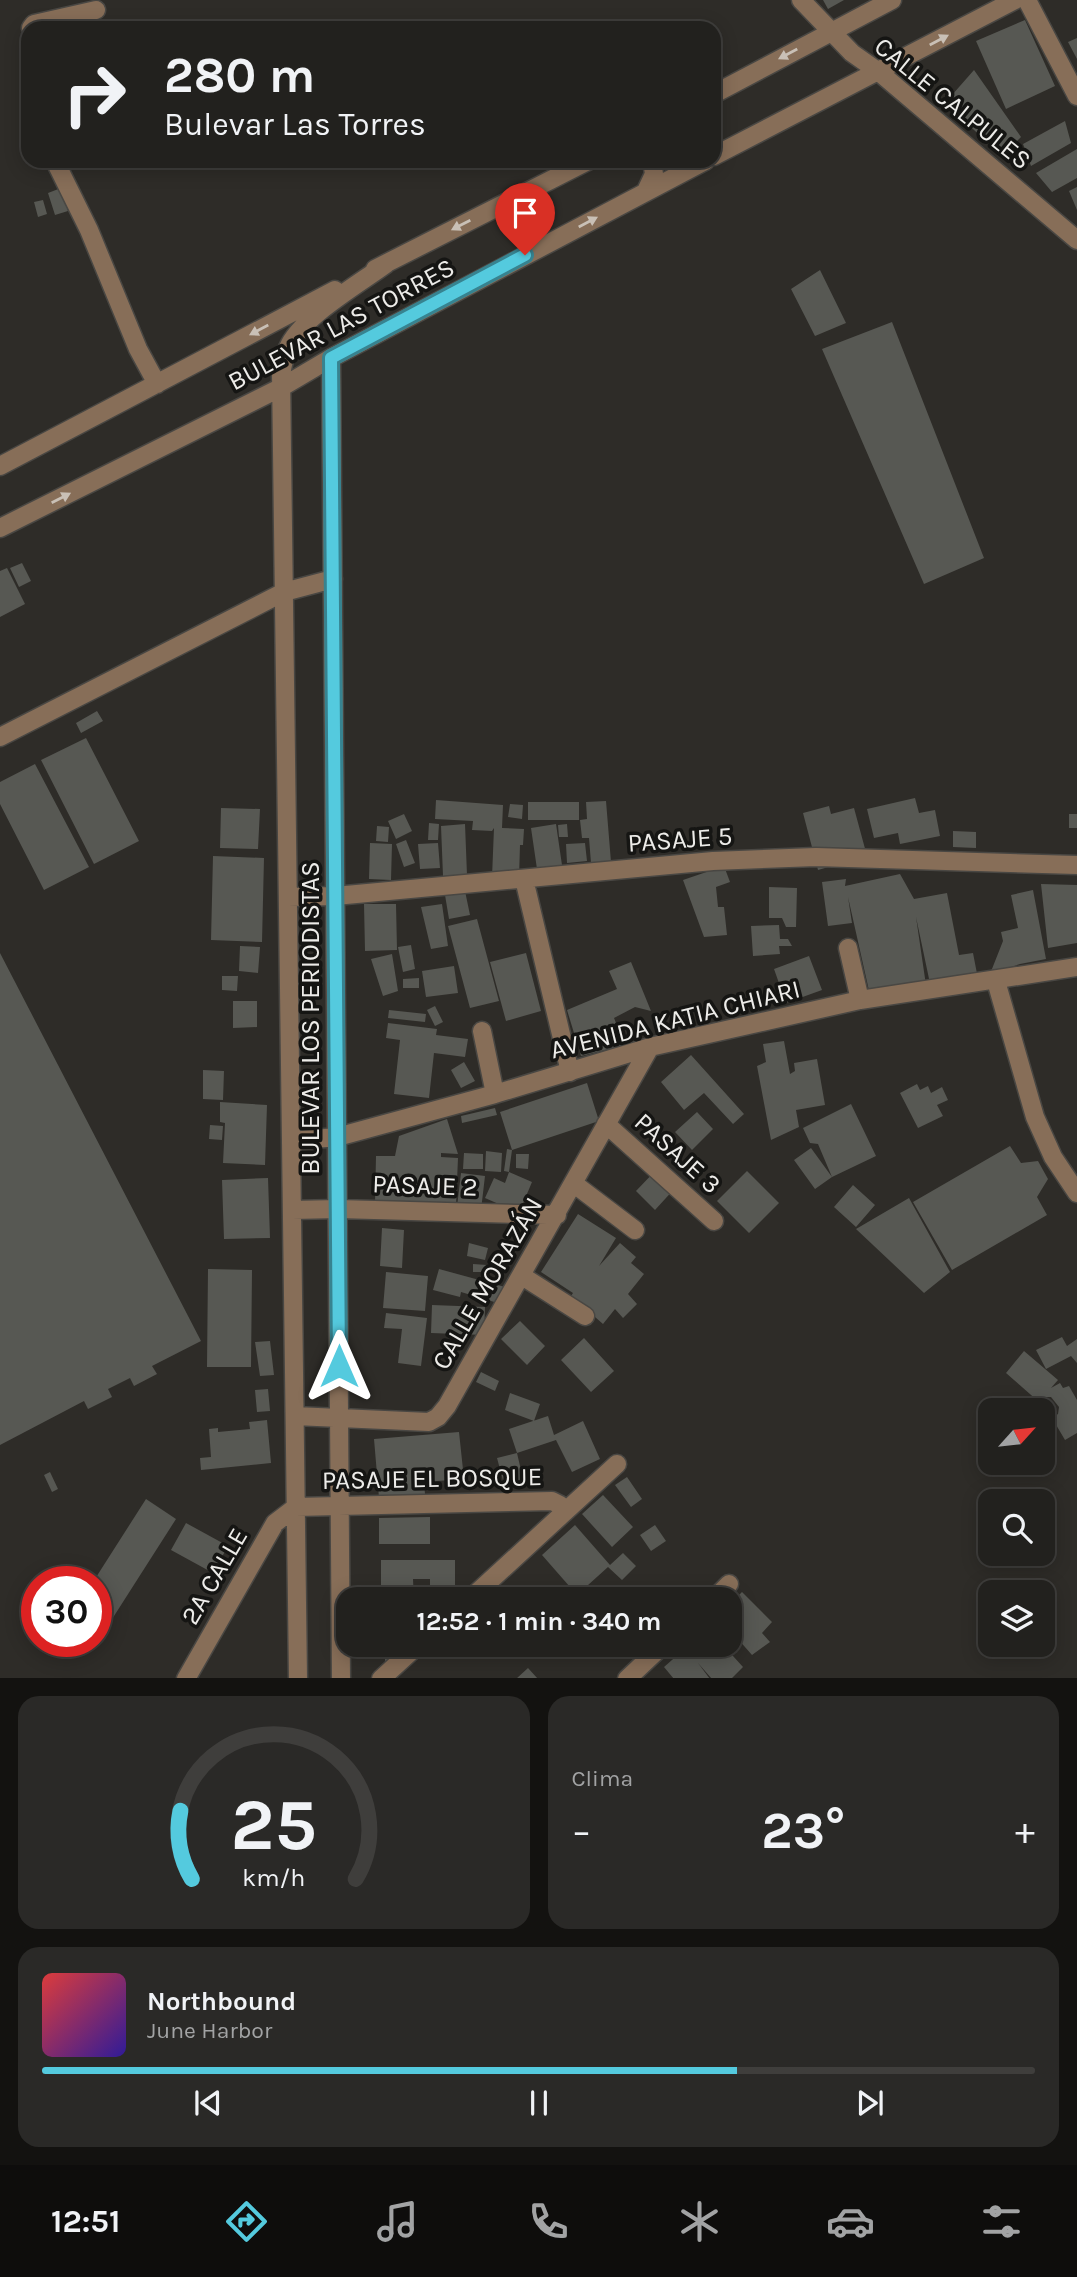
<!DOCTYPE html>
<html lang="es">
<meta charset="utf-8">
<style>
:root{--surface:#22211e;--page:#2a2927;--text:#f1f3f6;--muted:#a2a3a4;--line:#3f3e3c;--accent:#54cade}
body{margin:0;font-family:Karla,sans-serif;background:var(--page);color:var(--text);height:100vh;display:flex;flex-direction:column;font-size:26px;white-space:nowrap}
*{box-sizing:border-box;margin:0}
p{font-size:23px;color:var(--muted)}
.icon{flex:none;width:38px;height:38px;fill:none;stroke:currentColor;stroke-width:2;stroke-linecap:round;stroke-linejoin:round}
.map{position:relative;height:1678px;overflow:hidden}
.sheet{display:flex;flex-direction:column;gap:18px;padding:18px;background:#131210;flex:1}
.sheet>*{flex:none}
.guide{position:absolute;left:21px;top:21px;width:700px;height:147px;border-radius:21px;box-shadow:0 4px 18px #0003,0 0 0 2px var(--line);background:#22211e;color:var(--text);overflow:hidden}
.needle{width:46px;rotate:63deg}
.controls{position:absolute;left:978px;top:1398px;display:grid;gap:14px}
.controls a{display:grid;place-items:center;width:77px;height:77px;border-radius:14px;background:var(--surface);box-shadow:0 4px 18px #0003,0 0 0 2px var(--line);font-size:35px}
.speed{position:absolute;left:21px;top:1566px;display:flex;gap:14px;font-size:35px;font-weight:700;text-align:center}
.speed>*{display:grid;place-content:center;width:91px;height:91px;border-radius:50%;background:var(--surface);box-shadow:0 4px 18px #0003,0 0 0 2px var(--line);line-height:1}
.speed .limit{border:10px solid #d22;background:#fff;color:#111}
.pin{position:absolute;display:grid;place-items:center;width:60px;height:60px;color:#fff;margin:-72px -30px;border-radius:50% 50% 50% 0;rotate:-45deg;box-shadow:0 0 7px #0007}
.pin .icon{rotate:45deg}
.me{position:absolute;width:77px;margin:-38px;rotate:0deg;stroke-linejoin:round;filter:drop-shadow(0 0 5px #0008)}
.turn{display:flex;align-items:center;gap:24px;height:147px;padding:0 28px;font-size:32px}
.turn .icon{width:91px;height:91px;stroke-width:2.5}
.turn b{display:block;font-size:49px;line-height:60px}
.big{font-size:52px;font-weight:700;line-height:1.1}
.sheet .card{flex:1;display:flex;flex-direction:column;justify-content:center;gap:10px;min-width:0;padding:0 24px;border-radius:21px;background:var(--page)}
.sheet .dial{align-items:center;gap:0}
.dial svg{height:182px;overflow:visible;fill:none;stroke:var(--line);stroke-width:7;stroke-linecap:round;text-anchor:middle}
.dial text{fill:var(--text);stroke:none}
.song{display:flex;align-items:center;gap:21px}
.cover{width:84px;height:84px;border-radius:10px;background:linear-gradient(135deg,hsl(0 70% 55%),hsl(250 70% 35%))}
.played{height:7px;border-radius:4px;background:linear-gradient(90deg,var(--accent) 70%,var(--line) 70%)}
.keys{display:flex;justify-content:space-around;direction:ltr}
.heat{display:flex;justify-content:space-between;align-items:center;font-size:38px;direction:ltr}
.sheet .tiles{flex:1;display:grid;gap:18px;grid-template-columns:1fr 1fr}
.card:last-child{grid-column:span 2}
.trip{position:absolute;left:336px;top:1587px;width:406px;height:70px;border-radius:21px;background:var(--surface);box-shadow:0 4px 18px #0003,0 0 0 2px var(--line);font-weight:700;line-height:70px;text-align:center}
.tabs{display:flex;height:112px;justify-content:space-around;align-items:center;background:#0e0d0c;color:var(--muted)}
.tabs .icon{width:49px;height:49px}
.tabs .current{color:var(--accent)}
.tabs b{font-size:32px;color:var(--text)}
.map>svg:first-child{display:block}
</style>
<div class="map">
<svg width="1077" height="1679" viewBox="0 0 1077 1679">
<rect width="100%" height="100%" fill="#2e2c28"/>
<!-- building -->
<path fill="#575853" d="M823 0H844L828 9Z
M1025 20 1055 86 1006 109 976 41Z
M1077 38V59L1068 42Z
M974 70 1021 137 1002 156 945 103Z
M1065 121 1071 143 1031 166 1023 144Z
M1077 149V178L1052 192 1036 173Z
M1077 187V210L1069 191Z
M61 188 68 211 55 215 48 193Z
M43 200 47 214 38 217 34 202Z
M820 270 846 323 815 336 791 289Z
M892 322 984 558 924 584 822 349Z
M22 563 31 581 19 587 10 568Z
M7 568 25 604 0 617V571Z
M97 711 103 721 81 733 76 723Z
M86 738 139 841 94 864 41 760Z
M35 764 89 867 44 890 0 804V782Z
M915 798 919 813 935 810 940 836 900 844 898 833 874 838 867 809Z
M436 800 503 805 502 828 524 829 523 845H520L519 878 492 877 494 828 492 831 472 830 473 821 435 819Z
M606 801 611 862 591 863 589 838H582L580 820 587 819 586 802Z
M528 802H579V820H528Z
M510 804 523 805 522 819 508 817Z
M829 806 831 814 854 808 867 856 818 870 803 813Z
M221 808 260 809 258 849 220 848Z
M404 814 412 831 396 839 388 821Z
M1069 814H1077V828H1069Z
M429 823 439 824 438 840H428Z
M465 824 467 875 443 876 441 826Z
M556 824 562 865 537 869 531 828Z
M567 824 568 837H559L558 825Z
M377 826 389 827 388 842 376 841Z
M953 831 976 832V848L953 847Z
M406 840 415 863 404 867 396 844Z
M370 843 392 844 391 880 369 879Z
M438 843 440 868 420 869 418 844Z
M585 843 587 861 567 863 566 844Z
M213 856 264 858 262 942 211 940Z
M724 866 730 882 716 887 718 907H724L727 935 704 937 683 880Z
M900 874 914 899 947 893 959 955 973 953 979 984 932 993 916 917 927 992 872 1004 848 897 852 923 828 926 822 882 846 879 845 886Z
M1041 884 1077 885V943L1048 948Z
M769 887 797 888 796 927H786L782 918H769Z
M1033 890 1046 959 1020 964 990 974 1003 941 1001 932 1018 928 1011 895Z
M465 891 470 915 449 919 445 895Z
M364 904H396L397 950 365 951Z
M442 904 448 946 431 949 421 907Z
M477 919 499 1001 470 1008 448 926Z
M779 925 780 939H788L792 946H779L780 954 753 956 751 926Z
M411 945 415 969 403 972 398 947Z
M240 946 260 947 258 973 239 971Z
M0 953 201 1341 152 1366 157 1374 134 1386 130 1378 108 1389 112 1397 88 1409 84 1401 0 1445Z
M526 953 541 1011 506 1021 490 962Z
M392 954 398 991 383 996 371 959Z
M809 956 822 990 786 1003 774 969Z
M631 962 651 1011 635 1007 614 1018 625 1045 581 1056 567 1010 617 989 609 971Z
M454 966 458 993 426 997 422 971Z
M222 976H238L237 991 222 990Z
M419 978V988H403V979Z
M233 1001H257V1027L233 1028Z
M435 1006 443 1022 435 1026 427 1010Z
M389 1010 426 1014 425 1022 388 1018Z
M388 1023 437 1029 436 1035 468 1039 465 1057 434 1053 429 1098 394 1094 400 1040 386 1038Z
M784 1041 790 1074 795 1071 794 1063 817 1059 825 1105 796 1110 799 1127 771 1140 757 1066 766 1062 763 1044Z
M691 1055 744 1114 733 1124 704 1093 684 1110 661 1082Z
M464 1062 475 1081 461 1088 451 1070Z
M203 1070 224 1071 223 1100 203 1099Z
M587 1083 599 1121 512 1150 500 1112Z
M917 1084 920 1090 928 1086 931 1093 942 1087 948 1100 937 1105 943 1116 918 1128 900 1093Z
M220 1102 267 1105 265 1165 223 1163 225 1123 220 1122Z
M851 1104 876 1156 832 1177 815 1189 794 1160 811 1148 832 1177 818 1144 810 1143 803 1128Z
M495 1108 497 1115 462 1123 461 1116Z
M697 1112 713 1129 692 1150 675 1132Z
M447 1119 458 1154 441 1153V1157L458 1158 456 1205 375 1203 376 1156H395L399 1136Z
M210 1125 223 1126 222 1140 209 1139Z
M1010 1146 1021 1163 1038 1161 1048 1179 1037 1197 1047 1215 952 1270 913 1202Z
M507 1149 512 1150 509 1172 504 1171Z
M486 1151 502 1153 501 1172 485 1171Z
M464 1153 483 1154V1169H463Z
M516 1154H529L528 1169 516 1168Z
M657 1169 676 1187 655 1210 636 1191Z
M747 1171 779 1203 749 1233 717 1201Z
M509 1172 532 1182 519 1213 485 1198 494 1178 505 1183Z
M461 1173 485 1176 481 1210 457 1207Z
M268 1178 270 1238 224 1239 222 1180Z
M853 1185 875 1205 856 1227 834 1207Z
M909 1198 950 1272 924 1293 856 1229Z
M578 1214 616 1238 599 1266 620 1243 636 1257 631 1263 644 1274 628 1294 637 1304 623 1318 615 1309 603 1324 571 1296 573 1293 541 1272Z
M382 1228 404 1230 402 1268 380 1266Z
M469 1243 488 1248 485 1260 467 1256Z
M473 1264 487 1265V1272H473Z
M208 1269 252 1270 251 1367H207Z
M439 1269 505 1287 501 1304 461 1292 460 1297 433 1290Z
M386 1272 428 1276 425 1311 383 1308Z
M432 1305 485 1307 484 1335 431 1333Z
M386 1313 427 1318 421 1366 398 1363 402 1329 384 1328Z
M520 1321 545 1346 527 1365 501 1339Z
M1062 1337 1067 1346 1077 1339V1363L1071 1356 1046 1369 1036 1350Z
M584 1338 614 1371 591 1392 561 1360Z
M270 1341 274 1375 260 1376 255 1342Z
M1024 1351 1058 1380 1051 1388 1060 1383 1063 1388 1069 1386 1077 1400V1433L1065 1440 1052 1418 1058 1414 1059 1407 1051 1397H1043L1039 1402 1006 1373Z
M481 1372 499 1381 495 1391 476 1382Z
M268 1389 270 1411 257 1412 255 1390Z
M510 1393 540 1404 534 1421 505 1410Z
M548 1416 554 1435 583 1421 600 1459 572 1472 556 1440 517 1453 509 1429Z
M267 1420 271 1463 201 1470 200 1458 211 1457 209 1429 218 1428V1432L250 1429 249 1422Z
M459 1432 464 1479 424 1482 425 1494 379 1498 374 1439Z
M517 1453 523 1479 504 1484 497 1458Z
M50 1472 58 1489 52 1492 44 1475Z
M627 1477 642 1499 631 1507 615 1485Z
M603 1495 633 1527 612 1547 582 1514Z
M146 1499 176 1519 107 1627 96 1619V1582H93Z
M430 1517V1544H379V1518Z
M186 1523 228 1546 213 1573 171 1550Z
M575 1525 610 1565 623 1553 636 1566 622 1580 608 1567 577 1595 542 1555Z
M655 1525 666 1541 651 1551 640 1535Z
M381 1560H455V1600H430V1579H413L414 1600H381Z
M502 1590 510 1600H492Z
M742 1592 772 1622 762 1633 770 1642 752 1655 730 1630V1604Z
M385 1645H412L385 1671Z
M689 1645H723L743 1667 731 1679H712L698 1663 710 1679H674L664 1667Z
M528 1668 538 1679H516Z"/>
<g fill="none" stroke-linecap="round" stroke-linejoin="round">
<defs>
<path id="minor" d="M801 0 852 53 879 72 1077 240
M1027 0 1077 96
M31 28 34 24 96 10
M714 94 892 0
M714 156 1015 0
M55 161 89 230 138 349 157 384
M646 191 654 174 652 161
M375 269 588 161
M331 358 341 1679
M0 466 335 290
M0 528 282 387 331 358 705 161
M0 737 284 592 333 579
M524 879 570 1072
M288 897 335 896 713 861 816 857 1077 865
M848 948 860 1000
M996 981 1035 1117 1053 1157 1077 1193
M482 1031 495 1094
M606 1124 714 1221
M291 1141 337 1137 495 1094 650 1047 860 1000 1077 967
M573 1183 635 1230
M292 1210 338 1209 557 1215
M522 1276 585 1316
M295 1416 429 1422 438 1417 447 1406 650 1047
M469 1600 617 1464
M713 1600 729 1584
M186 1679 275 1523 296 1507 552 1501 560 1505 565 1512
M298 1679 281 374C283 366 284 356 288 348 300 318 359 284 386 264
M381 1679 418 1645
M627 1679 663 1645"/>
</defs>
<!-- minor casing -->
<use href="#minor" stroke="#494743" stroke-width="21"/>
<!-- minor -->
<use href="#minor" stroke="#876e58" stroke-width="18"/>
</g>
<!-- one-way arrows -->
<defs><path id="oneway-solid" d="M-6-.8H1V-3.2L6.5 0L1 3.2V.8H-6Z" transform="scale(1.75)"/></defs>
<g fill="#c9c0b6">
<use href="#oneway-solid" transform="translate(939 40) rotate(-28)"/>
<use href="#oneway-solid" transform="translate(788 54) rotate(152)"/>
<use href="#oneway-solid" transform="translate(588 222) rotate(-28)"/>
<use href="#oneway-solid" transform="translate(461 225) rotate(153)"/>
<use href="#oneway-solid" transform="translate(259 330) rotate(152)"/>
<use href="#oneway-solid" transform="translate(61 498) rotate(-27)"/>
</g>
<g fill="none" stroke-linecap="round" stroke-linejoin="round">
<defs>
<path id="route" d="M339 1366 331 358 525 255"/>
</defs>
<!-- route casing -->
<use href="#route" stroke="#378390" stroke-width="18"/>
<!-- route -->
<use href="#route" stroke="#54cade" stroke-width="12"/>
</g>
<g text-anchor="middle" stroke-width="7" stroke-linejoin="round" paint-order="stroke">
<!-- street labels -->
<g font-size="26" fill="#edece9" stroke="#151513">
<text transform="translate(953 103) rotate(39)" y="9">CALLE CALPULES</text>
<text transform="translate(341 324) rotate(-28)" y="9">BULEVAR LAS TORRES</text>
<text transform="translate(680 839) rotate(-4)" y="9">PASAJE 5</text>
<text transform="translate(310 1018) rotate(-90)" y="9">BULEVAR LOS PERIODISTAS</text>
<text transform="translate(675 1019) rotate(-14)" y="9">AVENIDA KATIA CHIARI</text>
<text transform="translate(678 1153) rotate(42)" y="9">PASAJE 3</text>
<text transform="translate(425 1185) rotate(2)" y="9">PASAJE 2</text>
<text transform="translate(487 1283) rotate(-60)" y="9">CALLE MORAZÁN</text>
<text transform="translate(432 1478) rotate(-1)" y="9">PASAJE EL BOSQUE</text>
<text transform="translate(214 1576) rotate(-60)" y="9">2A CALLE</text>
</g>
</g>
</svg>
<div class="controls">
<a><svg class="needle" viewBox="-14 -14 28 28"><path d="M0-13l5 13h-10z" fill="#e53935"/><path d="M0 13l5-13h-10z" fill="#a2a3a4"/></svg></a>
<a><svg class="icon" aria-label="search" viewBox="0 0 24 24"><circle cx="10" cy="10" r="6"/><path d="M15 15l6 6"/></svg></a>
<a><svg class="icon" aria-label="layers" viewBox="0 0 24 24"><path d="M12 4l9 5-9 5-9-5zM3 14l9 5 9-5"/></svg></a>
</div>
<div class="speed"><div class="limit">30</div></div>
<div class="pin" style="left:525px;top:255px;background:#d93025"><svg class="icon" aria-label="arrive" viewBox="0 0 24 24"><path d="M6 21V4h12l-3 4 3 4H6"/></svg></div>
<svg class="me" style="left:339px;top:1366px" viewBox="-20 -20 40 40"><path d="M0-17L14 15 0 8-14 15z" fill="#54cade" stroke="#fff" stroke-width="4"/></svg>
<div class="trip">12:52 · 1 min · 340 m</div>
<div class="guide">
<div class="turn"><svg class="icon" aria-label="right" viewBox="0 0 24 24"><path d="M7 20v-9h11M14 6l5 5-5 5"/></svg><div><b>280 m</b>Bulevar Las Torres</div></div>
</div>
</div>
<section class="sheet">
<div class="tiles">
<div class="card dial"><svg viewBox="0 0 100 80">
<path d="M14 69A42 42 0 1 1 86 69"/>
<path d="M14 69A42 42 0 0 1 9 39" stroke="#54cade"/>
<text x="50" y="56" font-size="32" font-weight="700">25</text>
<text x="50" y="72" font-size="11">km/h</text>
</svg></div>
<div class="card"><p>Clima</p>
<div class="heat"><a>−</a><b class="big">23°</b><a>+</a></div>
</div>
<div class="card">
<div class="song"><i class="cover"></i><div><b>Northbound</b><p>June Harbor</p></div></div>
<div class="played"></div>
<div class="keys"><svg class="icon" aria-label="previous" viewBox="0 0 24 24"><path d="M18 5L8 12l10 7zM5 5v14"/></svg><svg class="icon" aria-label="pause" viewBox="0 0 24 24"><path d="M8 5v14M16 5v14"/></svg><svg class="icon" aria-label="next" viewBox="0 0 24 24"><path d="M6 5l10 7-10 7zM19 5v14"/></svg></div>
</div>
</div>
</section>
<nav class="tabs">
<b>12:51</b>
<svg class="icon current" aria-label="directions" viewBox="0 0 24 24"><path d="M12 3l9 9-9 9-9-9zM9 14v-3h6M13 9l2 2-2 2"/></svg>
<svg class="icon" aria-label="music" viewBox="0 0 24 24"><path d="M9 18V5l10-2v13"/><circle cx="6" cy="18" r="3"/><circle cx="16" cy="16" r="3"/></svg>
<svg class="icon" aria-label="phone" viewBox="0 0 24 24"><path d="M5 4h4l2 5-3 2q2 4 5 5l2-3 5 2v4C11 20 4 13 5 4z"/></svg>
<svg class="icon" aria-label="climate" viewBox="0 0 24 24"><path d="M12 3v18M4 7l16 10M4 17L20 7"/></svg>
<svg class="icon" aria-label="car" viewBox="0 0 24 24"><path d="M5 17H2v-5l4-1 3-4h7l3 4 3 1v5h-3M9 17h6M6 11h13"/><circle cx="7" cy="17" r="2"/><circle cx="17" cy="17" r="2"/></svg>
<svg class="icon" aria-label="filters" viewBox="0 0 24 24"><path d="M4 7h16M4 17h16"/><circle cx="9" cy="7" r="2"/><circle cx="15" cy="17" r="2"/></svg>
</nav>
